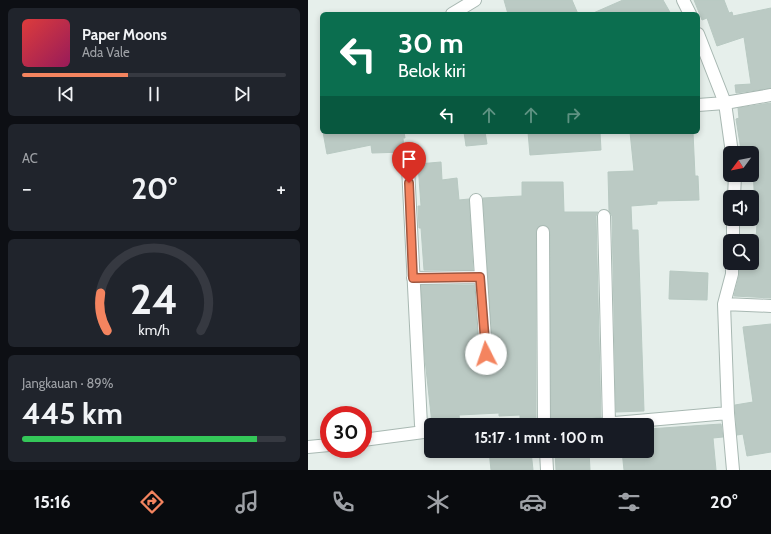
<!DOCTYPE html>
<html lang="id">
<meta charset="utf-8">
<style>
:root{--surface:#171b24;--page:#20242c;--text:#f1f3f6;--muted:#9ea1a6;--line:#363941;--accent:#f4845f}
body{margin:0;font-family:Cabin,sans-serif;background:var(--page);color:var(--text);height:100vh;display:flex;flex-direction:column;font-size:15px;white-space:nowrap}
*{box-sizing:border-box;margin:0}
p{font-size:13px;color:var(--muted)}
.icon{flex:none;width:22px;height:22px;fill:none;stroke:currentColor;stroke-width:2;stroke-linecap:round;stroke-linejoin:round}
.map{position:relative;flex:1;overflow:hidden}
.panel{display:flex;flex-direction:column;gap:8px;padding:8px;background:#0d0f14;width:308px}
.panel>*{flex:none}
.banner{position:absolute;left:12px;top:12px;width:380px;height:122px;border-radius:6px;box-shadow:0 2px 6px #0003;background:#0b6e4f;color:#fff;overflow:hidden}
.needle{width:26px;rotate:238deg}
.tools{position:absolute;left:415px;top:146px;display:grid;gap:8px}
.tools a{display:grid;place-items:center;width:36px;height:36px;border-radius:6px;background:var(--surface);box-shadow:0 2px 6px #0003;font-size:20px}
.speed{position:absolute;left:12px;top:406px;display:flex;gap:8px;font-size:20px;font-weight:700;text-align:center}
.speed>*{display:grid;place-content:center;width:52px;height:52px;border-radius:50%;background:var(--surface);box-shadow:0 2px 6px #0003;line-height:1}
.speed .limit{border:6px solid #d22;background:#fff;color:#111}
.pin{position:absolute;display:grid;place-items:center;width:34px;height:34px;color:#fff;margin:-41px -17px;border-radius:50% 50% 50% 0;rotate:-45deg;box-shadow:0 0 4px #0007}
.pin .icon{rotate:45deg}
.me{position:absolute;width:44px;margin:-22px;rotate:356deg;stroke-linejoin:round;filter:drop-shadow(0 0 3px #0008)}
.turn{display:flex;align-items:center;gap:14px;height:84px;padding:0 12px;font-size:18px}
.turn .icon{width:52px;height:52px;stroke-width:2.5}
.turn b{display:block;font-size:28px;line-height:34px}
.lanes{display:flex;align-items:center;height:38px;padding:0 12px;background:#0003;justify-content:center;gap:20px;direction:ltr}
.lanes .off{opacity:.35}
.big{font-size:30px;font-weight:800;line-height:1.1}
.panel .tile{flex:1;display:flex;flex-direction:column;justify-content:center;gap:6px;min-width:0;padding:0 14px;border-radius:6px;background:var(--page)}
.panel .dial{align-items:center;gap:0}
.dial svg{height:104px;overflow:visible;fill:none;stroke:var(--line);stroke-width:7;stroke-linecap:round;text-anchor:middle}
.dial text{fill:var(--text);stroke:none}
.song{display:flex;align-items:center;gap:12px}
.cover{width:48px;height:48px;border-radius:6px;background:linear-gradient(135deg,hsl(0 70% 55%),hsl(330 70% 35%))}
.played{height:4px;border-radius:2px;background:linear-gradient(90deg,var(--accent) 40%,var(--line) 40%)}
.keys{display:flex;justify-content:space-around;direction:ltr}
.heat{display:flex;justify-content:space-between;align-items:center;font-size:22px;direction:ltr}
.charge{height:6px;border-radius:3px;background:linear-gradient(90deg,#34c759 89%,var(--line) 0)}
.trip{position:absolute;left:116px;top:418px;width:230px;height:40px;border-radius:6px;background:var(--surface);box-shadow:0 2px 6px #0003;font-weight:800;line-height:40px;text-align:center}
.tabs{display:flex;height:64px;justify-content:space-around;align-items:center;background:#090b0e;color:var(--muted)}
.tabs .icon{width:28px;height:28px}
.tabs .on{color:var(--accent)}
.tabs b{font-size:18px;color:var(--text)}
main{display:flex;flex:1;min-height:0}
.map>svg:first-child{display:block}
</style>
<main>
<section class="panel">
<div class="tile">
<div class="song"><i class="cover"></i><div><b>Paper Moons</b><p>Ada Vale</p></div></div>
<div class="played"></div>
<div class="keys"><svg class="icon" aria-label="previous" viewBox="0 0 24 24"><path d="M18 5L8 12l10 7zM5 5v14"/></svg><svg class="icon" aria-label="pause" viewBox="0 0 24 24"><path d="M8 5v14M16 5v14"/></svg><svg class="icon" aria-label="next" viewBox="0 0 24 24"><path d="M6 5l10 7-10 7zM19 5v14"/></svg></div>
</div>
<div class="tile"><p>AC</p>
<div class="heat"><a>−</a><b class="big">20°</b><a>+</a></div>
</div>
<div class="tile dial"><svg viewBox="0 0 100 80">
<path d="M14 69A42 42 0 1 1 86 69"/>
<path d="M14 69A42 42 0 0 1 9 40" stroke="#f4845f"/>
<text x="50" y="56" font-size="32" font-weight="700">24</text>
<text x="50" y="72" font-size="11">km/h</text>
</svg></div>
<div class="tile"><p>Jangkauan · 89%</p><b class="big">445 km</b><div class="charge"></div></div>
</section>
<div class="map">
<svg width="463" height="470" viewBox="0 0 463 470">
<rect width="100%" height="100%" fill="#e6efeb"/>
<!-- building -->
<path fill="#bbcac4" stroke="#b8c9c2" d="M196 0H264L270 14H200Z
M315 0H355L363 14H283Z
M386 0H416L421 13 424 12 425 16 463 8V88L428 93 427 85 443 84 436 37 409 46 399 18 394 20Z
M463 103V298L426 296 431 276 432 263H444V254L447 255 450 208H447L444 149 433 150 428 119 431 118 430 108Z
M15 132H96L97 138H95L96 152 64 153 63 145 19 154Z
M156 132H177L179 144 158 146Z
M220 132H292L293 150 222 155Z
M322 132H385L387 176H390L391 200 349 201V204L323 206 324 230H330L336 411 308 412 304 216 301 211 300 172 326 171Z
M133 162 134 180 149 178 151 200 161 199 165 270H116L113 228H111L110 206H113L110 164Z
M214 182H255L256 212H290L288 216 293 417 283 418 277 422H270V420L243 421 242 232 239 226 235 225 229 228 228 232V421H212V415L191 416V413L151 415 152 425H127L124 424 117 359 113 285H166L171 355 175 361H179L182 360 185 354 175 198 214 196Z
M362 271 400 273 399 300 361 299Z
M463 324V452L439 456 435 434 429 435 427 405 445 402 435 327Z
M413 424 415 437 405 438 408 470H316L314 451H342L340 429Z
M181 451H223L225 470H183Z
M247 451H281L282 470H248Z"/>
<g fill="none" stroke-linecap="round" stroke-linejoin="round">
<defs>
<path id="street" d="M375 0 382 14
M144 14 167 0
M390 34 417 103 424 153
M390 105 417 103 463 95
M100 167 113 425 119 431
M426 197 427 175
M168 200 178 354
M296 216 301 423
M235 232 236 425
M425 241V219
M424 263V274L416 304 420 413 425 470
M105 278 172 277
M416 304 463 306
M284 425 420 413
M55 440 123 431
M0 447 21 445
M238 451 239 470"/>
</defs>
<!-- street casing -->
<use href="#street" stroke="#a8b8b2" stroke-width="14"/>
<!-- street -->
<use href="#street" stroke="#fff" stroke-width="12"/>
</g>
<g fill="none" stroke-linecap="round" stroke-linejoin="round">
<defs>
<path id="route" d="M101 183 105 278 172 277 178 354"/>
</defs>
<!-- route casing -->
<use href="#route" stroke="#9f563e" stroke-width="10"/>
<!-- route -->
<use href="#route" stroke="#f4845f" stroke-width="7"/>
</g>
</svg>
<div class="tools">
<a><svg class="needle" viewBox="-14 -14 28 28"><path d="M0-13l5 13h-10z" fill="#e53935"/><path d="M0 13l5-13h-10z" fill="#9ea1a6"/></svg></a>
<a><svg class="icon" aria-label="sound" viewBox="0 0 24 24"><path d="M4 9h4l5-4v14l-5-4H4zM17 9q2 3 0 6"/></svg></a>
<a><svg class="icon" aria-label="search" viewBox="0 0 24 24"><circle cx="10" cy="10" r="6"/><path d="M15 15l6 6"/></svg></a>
</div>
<div class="speed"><div class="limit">30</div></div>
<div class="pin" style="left:101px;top:183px;background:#d93025"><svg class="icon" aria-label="arrive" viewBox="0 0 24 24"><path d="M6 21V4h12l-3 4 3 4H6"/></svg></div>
<svg class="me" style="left:178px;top:354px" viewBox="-20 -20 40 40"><circle r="19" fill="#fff"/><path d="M0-13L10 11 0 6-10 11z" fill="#f4845f"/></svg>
<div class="trip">15:17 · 1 mnt · 100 m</div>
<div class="banner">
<div class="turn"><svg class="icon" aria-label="left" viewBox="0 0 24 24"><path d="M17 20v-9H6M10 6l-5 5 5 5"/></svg><div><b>30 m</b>Belok kiri</div></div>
<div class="lanes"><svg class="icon" aria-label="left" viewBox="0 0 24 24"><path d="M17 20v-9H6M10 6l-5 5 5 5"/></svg><svg class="icon off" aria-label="ahead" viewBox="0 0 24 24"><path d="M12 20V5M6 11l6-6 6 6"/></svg><svg class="icon off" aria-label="ahead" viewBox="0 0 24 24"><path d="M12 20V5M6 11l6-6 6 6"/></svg><svg class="icon off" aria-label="right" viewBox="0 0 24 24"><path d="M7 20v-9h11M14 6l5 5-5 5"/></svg></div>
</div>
</div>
</main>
<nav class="tabs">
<b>15:16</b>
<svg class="icon on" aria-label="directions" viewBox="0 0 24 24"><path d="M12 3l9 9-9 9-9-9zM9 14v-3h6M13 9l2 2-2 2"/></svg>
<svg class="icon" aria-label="music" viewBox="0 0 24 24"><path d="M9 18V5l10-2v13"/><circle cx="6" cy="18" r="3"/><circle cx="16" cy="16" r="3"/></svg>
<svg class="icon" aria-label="phone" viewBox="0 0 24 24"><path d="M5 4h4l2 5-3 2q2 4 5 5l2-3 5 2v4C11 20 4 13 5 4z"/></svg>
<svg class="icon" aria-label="climate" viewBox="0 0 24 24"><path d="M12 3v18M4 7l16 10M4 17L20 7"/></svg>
<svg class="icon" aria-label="car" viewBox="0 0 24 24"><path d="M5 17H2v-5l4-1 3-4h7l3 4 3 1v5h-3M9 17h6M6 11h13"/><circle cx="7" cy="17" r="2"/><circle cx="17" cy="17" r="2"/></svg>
<svg class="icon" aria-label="filters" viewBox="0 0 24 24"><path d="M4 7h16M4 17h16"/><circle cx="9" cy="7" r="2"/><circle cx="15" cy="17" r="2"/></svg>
<b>20°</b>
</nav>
